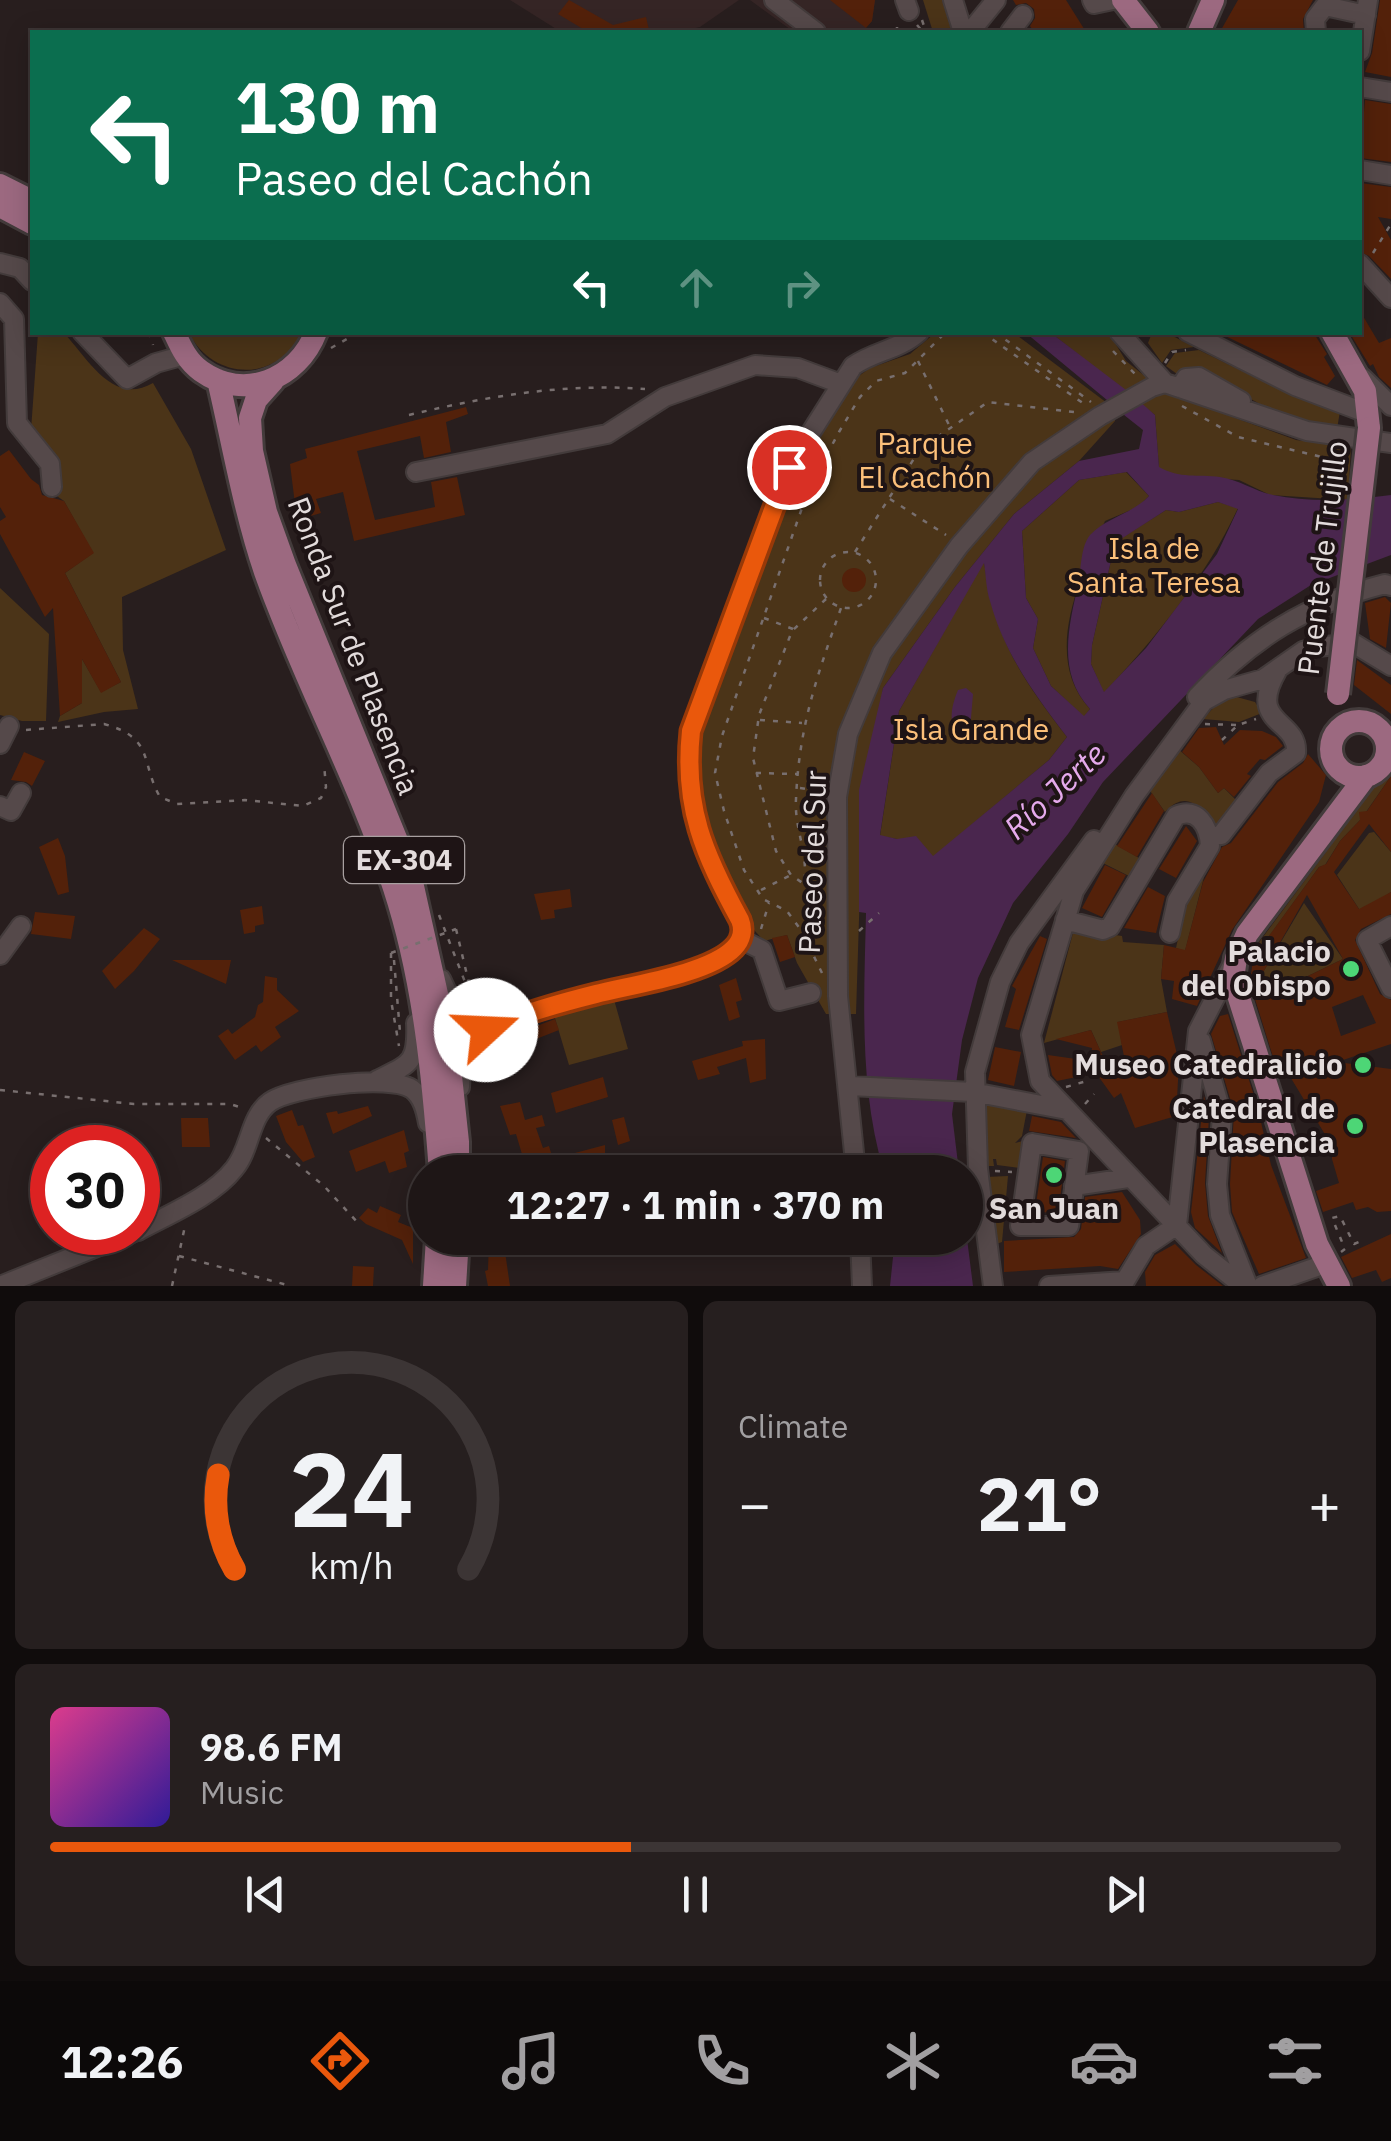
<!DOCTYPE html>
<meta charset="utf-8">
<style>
:root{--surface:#1e1616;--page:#261f1f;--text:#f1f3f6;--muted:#a19fa1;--line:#3c3535;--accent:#ea580c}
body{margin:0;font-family:"IBM Plex Sans",sans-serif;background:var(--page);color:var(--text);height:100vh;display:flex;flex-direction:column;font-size:38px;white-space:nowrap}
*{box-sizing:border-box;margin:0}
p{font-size:32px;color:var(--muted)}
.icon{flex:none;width:55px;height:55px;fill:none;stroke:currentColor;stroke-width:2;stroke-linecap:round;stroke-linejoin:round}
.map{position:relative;height:1286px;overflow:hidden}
.panel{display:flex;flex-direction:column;gap:15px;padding:15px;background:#100c0c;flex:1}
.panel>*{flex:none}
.guide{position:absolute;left:30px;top:30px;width:1332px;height:305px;border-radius:0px;box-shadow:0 5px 25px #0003,0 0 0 2px var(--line);background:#0b6e4f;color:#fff;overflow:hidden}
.speed{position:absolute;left:30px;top:1125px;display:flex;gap:20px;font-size:50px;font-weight:700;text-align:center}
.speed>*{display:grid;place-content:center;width:130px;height:130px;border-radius:50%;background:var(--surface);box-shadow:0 5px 25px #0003,0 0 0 2px var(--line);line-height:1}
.speed .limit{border:15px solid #d22;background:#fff;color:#111}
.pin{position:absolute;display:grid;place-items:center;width:85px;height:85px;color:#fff;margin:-42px;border:5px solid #fff;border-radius:50%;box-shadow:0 2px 10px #0007}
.me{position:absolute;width:110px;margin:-55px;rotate:70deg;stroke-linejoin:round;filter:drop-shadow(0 0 8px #0008)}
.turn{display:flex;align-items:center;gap:35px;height:210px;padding:0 40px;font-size:45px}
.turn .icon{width:130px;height:130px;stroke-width:2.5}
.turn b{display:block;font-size:70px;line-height:85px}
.lanes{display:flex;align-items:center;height:95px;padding:0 40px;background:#0003;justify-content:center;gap:50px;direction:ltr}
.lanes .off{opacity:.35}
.big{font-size:75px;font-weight:700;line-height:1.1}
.panel .card{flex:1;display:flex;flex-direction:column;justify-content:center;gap:15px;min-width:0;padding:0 35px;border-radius:15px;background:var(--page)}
.panel .dial{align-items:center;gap:0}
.dial svg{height:260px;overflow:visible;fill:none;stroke:var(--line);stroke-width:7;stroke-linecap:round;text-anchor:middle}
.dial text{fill:var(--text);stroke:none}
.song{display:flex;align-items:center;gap:30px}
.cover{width:120px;height:120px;border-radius:15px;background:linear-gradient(135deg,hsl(330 70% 55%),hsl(250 70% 35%))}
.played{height:10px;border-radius:5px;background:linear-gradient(90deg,var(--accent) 45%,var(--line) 45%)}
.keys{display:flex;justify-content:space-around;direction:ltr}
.heat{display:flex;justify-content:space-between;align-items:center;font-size:55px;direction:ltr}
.panel .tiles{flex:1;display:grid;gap:15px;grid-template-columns:1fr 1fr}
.card:last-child{grid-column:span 2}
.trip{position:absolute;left:408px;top:1155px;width:575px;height:100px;border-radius:50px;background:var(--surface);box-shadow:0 5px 25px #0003,0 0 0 2px var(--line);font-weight:700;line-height:100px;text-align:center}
.tab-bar{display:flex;height:160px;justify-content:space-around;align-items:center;background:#0c0909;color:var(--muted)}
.tab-bar .icon{width:70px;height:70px}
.tab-bar .current{color:var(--accent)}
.tab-bar b{font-size:45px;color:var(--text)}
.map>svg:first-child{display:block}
</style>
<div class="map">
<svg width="1391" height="1286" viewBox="0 0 1391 1286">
<rect width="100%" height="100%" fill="#281e1e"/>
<!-- built -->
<path fill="#352525" d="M510 0H739L700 27 676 32H561Z
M750 0H875L872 21 862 32H794Z"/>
<!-- green -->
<path fill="#4b3418" d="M923 0H942L952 32H933Z
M38 333H64C89 360 113 406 153 383L191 449 226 550 122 597 123 650 138 709 104 712 58 722 60 716 82 703V659L101 692 121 682 65 573 93 553 64 501 54 494 62 477 55 462 31 430Z
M189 333H301C278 383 213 381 189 333Z
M935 333H1014L1115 409V421L1079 461 1014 514 955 587 883 688 860 888 856 1014H826L797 963 787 935 764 941 755 931 712 848 694 775 699 739 722 668 795 478 856 378 870 368 910 354Z
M1051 333H1109L1126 361 1166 393 1296 440 1351 447 1348 500 1270 495 1239 480 1175 476 1159 468 1155 415Z
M1152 333H1167L1194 347 1171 350 1162 363 1148 343Z
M1199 350 1291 395 1340 411 1337 429 1278 414 1193 367H1186L1178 380 1177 374 1166 366 1175 353Z
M1126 472 1149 496 1138 507 1105 521C1081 577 1041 656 1090 709L1084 717 1051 686 1033 648 1038 619 1026 598 1022 531 1079 480Z
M1218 502 1238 508C1206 577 1156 637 1104 693L1091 664 1092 645 1112 556 1120 539 1166 510 1179 512Z
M984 561C993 636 1022 679 1067 737L1049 760 933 857 897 839 880 836 899 711Z
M0 588 49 634 46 721H22L0 715Z
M1233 696 1255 702 1262 713 1239 722 1203 719 1217 704Z
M1178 749 1199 767 1218 793 1224 788 1238 802 1217 829C1203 810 1188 787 1165 812L1148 788Z
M1391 764V776L1366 812 1360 813 1361 819 1340 841 1325 865 1319 867 1252 960 1257 945Z
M1374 832 1391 852V892L1361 912 1337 875 1369 833Z
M1113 843 1139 858 1129 876 1101 862Z
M1205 873 1185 951 1176 948 1185 906Z
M1304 903 1343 959 1267 996 1262 974Z
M1074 929 1122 936 1123 942 1164 945 1161 979 1167 1012 1118 1022 1122 1045 1101 1052 1091 1030 1044 1043Z
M613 996 628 1049 569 1065 554 1015Z
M978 1101 1027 1110 1022 1136 1015 1143 1023 1141 1020 1168 997 1165 996 1159H993L994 1166H985Z
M1008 1176 1002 1242 993 1245 986 1177Z"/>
<!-- water -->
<path fill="#4a264e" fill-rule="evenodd" d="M1026 333H1051L1130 393 1113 405Z
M1138 400 1155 415 1159 467C1180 479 1198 474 1220 477 1240 480 1254 491 1273 495 1312 503 1351 500 1391 495V555L1311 585 1258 619 1103 782 1068 834 1013 903 978 978 962 1040 952 1114 959 1172H884C859 1089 864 1000 866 913L859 912V790L883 688 955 587 1014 514 1079 461 1139 449 1143 430 1119 411ZM1127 472 1149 496C1132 514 1107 517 1090 535 1081 546 1081 567 1079 581 1069 625 1056 672 1090 709L1084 716 1051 686 1033 648 1038 619 1026 598 1022 531 1079 480ZM1218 502 1238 509 1217 554 1146 648 1104 692 1091 664 1092 645 1112 556 1121 539 1166 510 1179 512ZM984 563C986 575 986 589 990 601 1004 653 1035 695 1067 737L1049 760 933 856 916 836 897 839 880 835 899 711Z
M966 688 973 694 970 730 963 737H956C949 720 951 707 958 690Z
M965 1223 973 1286H890L895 1238H965Z"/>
<!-- building -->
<path fill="#53210a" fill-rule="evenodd" d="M569 0 613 25 646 17 649 30 588 32 558 14Z
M830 0H875L872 21 866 28Z
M1013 0H1066L1086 32H1034L1030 26 1035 18 1034 9 1026 3 1016 5Z
M1238 0H1313L1303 19 1304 32 1221 30Z
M1380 0H1391V77L1365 72 1372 53Z
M1365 100 1391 104V162L1360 158Z
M1360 183 1391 187V219L1378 217 1391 240V279L1369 256 1360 252Z
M1360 311 1379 343 1391 338V388L1379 377 1373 364 1370 366 1349 332H1360Z
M1217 332H1313L1327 354 1324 357 1335 376 1327 385Z
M466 407 468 414 446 422 451 452 424 458 420 436 357 451 375 520 435 507 431 482 457 477 465 515 354 541 343 492 316 499 321 513 297 520 290 464 307 458 305 449Z
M9 450 31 479 39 485 42 495 64 501 94 553 65 573 121 682 101 693 82 659V703L60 716 53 608 45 617 0 534V521L6 517 0 507V456Z
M842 580a12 12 0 1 1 24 0a12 12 0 1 1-24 0Z
M1385 597 1391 603 1386 648 1370 639 1365 603Z
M1357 660 1391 685V714L1354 685Z
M1216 727 1224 745 1240 730 1262 731 1276 737 1283 746 1265 760 1260 759 1247 774 1251 776 1234 797 1224 788 1218 793 1199 767 1182 752 1199 728Z
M24 752 45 761 32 786 26 782 11 780Z
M1308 754 1326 775 1319 802 1232 930 1197 1006 1172 999 1174 981 1161 979 1164 945 1185 950 1203 882 1222 847 1231 843 1278 782 1303 763Z
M1391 776V852L1369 824 1334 872 1359 909 1391 892V914L1361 929 1355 940 1380 994 1391 1000V1044L1337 1062 1391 1069V1211L1377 1212 1368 1207 1356 1210 1353 1202 1323 1212 1316 1191 1339 1183 1332 1159V1146L1277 1055 1273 1057 1250 983 1253 958 1319 867 1326 864 1340 841 1360 820 1359 812 1367 811ZM1307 895 1343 959 1265 997 1261 976ZM1363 995 1376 1023 1341 1036 1332 1007Z
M1152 793 1164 811 1137 857 1117 846Z
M1186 826 1197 841 1176 878 1159 869Z
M58 838 65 856 69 892 58 895 39 847Z
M1105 865 1126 875 1102 917 1082 908Z
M1148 887 1165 896 1156 933 1124 928Z
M570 889 572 907 554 910 555 918 541 920 534 894Z
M262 906 264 924 255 926V932L244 934 240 910Z
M35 912 75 916 71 939 31 934Z
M144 928 160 939 134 971 115 989 102 971Z
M787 935 795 957 780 962 772 938Z
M1040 936 1047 939 1019 1030 1005 1027 1016 989 1012 986Z
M172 960H231L226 984Z
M265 976 277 978V990L299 1011 275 1027 281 1037 261 1052 256 1045 235 1060 218 1036 228 1029 232 1034 255 1017 258 1005 263 1002Z
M736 978 742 1000 736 1002 740 1017 729 1021 719 985Z
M1167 1012 1179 1063 1176 1116 1135 1128 1121 1093 1114 1098 1096 1073 1057 1081 1052 1075 1048 1055 1090 1061 1092 1048 1056 1039 1091 1030 1106 1063 1126 1066 1117 1022Z
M1228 1014 1257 1105 1271 1165 1306 1258 1259 1274 1232 1212 1230 1184 1234 1112 1211 1034 1220 1016Z
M555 1019 559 1030 521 1045 490 1044Z
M765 1039 766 1079 750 1083 746 1058 717 1067 720 1074 698 1080 692 1061 743 1046 742 1041Z
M995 1047 1021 1052 1014 1086 988 1080Z
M603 1077 608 1097 556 1113 551 1093Z
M1204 1096 1209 1116 1205 1183 1208 1216 1222 1253 1195 1228 1191 1212Z
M520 1102 525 1120 542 1115 545 1126 536 1128 543 1148 549 1146 554 1163 527 1171 516 1134 510 1135 500 1106Z
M368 1106 372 1116 333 1134 326 1113 337 1111 338 1114Z
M292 1110 298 1126 303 1125 315 1157 303 1162 286 1142 276 1116Z
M1032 1116 1061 1122 1076 1138 1029 1131Z
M624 1117 630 1141 618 1145 612 1120Z
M181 1118H208L210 1147H182Z
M404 1130 409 1151 404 1153 407 1167 389 1173 385 1161 356 1172 349 1151Z
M605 1145V1163L584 1169 575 1153Z
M1043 1157 1065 1161 1058 1214 1035 1211Z
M1122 1192 1140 1220 1141 1234 1118 1269 1100 1266 1004 1272V1241L1074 1237 1081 1229 1085 1197Z
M380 1206 401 1215 398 1222 413 1228V1264L402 1240 366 1224 359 1218 368 1208 377 1213Z
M1391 1234V1278L1382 1282 1376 1270 1352 1278 1341 1257Z
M489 1238H503L510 1286H488L485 1271 488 1270Z
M1175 1244 1196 1265 1223 1286H1146L1145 1272 1155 1255Z
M353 1266 374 1267 373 1286H352Z"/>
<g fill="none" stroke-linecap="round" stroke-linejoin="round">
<defs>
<path id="minor" d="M774 0 816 32
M905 0 909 11
M953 0 963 32
M1092 0 1094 4 1113 0
M970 32 996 0
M1010 32 1023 15
M1316 32 1315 19 1325 6 1366 15
M1360 51 1368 0
M1360 87 1391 92
M1360 170 1391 175
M0 263 20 268 32 281
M1360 264 1391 298
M0 303 14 319 17 423 50 464 52 487
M82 332 127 379 156 363 185 355
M1119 332 1165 383 1307 431 1391 443
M1188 332 1295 386 1369 414
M1363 378 1391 406
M1180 388 1186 378 1199 377 1241 401
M416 472 607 434 665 397 755 365 798 368 841 384
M1197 697C1252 638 1307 604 1385 584L1391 586
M1383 735 1391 736
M0 744 9 726
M1386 754 1391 749
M0 806 11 811 21 793
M1221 835 1269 773 1296 753C1299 719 1246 725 1277 671
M1065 920 1103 930 1110 927 1176 816C1197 806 1209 826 1210 846L1177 901 1170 933
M1391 926 1367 940 1391 988
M740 939 762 950 779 1001 811 993
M0 955 21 926
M441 979C453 1006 461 1020 491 1028
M1201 1041 1222 1115 1217 1184 1220 1215 1248 1286
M377 1080C410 1064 418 1063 416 1023
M850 1086 973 1092 1067 1110
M460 1087C461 1059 465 1043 491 1028 525 1016 559 1003 594 994 630 985 708 974 734 948 742 940 744 930 740 920 705 854 683 807 691 731L789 467 853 366C874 351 899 350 919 332
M1032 1143 1079 1151 1069 1226H1020Z
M856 1172 838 996 837 797 848 734 882 653 959 546 1032 462 1100 416 1152 387 1165 383
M1074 1186 1128 1178
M1177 1225 1198 1031 1232 965
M138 1231C169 1214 212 1197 234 1169 251 1149 249 1117 270 1102 292 1087 389 1074 412 1089 423 1097 426 1111 428 1123
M860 1238 862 1286
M0 1286 134 1232
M993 1286 978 1169 975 1072 1000 982 1019 943 1094 840
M1049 1286 1125 1281 1146 1246 1177 1225
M1243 1286 1204 1255 1040 1081 1031 1035 1074 891 1134 796 1204 701 1224 690 1263 679 1303 651 1318 647 1353 643 1391 666
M1262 1286 1328 1263"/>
<path id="major" d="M1123 0 1148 32
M1199 32 1213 0
M0 185 32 201
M0 206 32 223
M174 332C181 347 187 361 201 371 244 402 298 379 316 332
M1332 332 1365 391 1369 428
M218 380C233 444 244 510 265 572 303 679 359 780 394 888 424 980 433 1077 440 1172
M273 381 256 400 250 418 252 451 266 512 285 565 410 873 447 1039 458 1142V1172
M1331 749a28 28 0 1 1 56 0a28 28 0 1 1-56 0Z
M434 1286 437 1238
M455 1286 458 1238
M1339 1286 1317 1244 1233 979 1236 958 1247 934 1366 776"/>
</defs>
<!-- minor casing -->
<use href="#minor" stroke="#433b3b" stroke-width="22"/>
<!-- major casing -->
<use href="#major" stroke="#433b3b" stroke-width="28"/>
<!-- path -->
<path stroke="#786f6f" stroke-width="2.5" stroke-dasharray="5 8" stroke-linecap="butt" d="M922 20 926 32
M917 25 923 32
M897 32V21
M1373 253 1391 224
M149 332 153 345
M982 332 1087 406
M995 332 1091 402
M331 348 352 336 370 332
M1113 351 1135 374
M918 361 949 425
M1165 363 1172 352 1186 350
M1182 406 1238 437 1347 463
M409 415C489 396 563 383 645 389
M890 499 946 535
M820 580a28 28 0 1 1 56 0a28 28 0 1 1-56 0Z
M855 552 920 449 988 402 1074 412
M826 599 792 631 759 715 753 758 776 851 791 875 804 884C809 855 794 828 796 799 799 726 817 676 841 608
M764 618 793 629
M760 720 802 723
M1205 724 1237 725
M26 730 104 724C155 738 140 762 160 797L177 804 245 800 303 806 321 798 326 787 324 764
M1222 740 1238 725 1256 719
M756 773 797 774
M800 788 821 791
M761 890 789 876
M439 915 472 1000
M456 929 473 1000
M761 929 769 903
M859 931 879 913
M391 953V1000L399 1046
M394 960 400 1032
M822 973 801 930 787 911 763 899 744 870 724 811 715 773 722 736 809 488 839 432 860 397 876 381 905 373 946 332
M1066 1087 1090 1080
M0 1090 134 1104H230L243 1108
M1085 1104 1094 1094
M266 1138 324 1186 359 1224
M995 1171 1012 1172
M1341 1252 1345 1249 1332 1218 1340 1216 1354 1244 1359 1242
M179 1256 291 1286
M172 1286 185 1226"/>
<!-- minor -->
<use href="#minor" stroke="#55494a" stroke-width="18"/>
<!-- major -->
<use href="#major" stroke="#9c6980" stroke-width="22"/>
<defs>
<path id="major-bridge" d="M1338 694 1369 428"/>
</defs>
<!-- major-bridge casing -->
<use href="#major-bridge" stroke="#433b3b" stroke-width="28" stroke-linecap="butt"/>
<!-- path-bridge -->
<path stroke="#786f6f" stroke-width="2.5" stroke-dasharray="5 8" stroke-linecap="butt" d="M391 953 456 929"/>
<!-- major-bridge -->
<use href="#major-bridge" stroke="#9c6980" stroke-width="22"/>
</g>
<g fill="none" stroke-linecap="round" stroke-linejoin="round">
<defs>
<path id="route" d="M486 1030C519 1014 560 1003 596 994 631 985 709 974 734 948 742 940 744 930 740 920 704 854 683 807 691 731L789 467"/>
</defs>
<!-- route casing -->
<use href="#route" stroke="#983908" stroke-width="25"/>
<!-- route -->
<use href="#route" stroke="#ea580c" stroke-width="18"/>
</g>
<!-- markers -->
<g fill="#4dd676" stroke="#1e1415" stroke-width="4">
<circle cx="1351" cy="969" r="10"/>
<circle cx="1363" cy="1065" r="10"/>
<circle cx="1355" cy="1126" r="10"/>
<circle cx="1054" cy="1175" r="10"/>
</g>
<g text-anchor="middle" stroke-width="8" stroke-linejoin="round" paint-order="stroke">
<!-- shield labels -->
<rect fill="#1e1415" stroke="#a8a0a0" stroke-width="2.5" x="344" y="837" width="120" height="46" rx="8"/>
<g font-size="28" font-weight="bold" fill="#e3dcdc">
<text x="404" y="870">EX-304</text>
</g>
<!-- park labels -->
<g font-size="30" fill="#fcc07a" stroke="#1e1415">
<text x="925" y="454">Parque<tspan x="925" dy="34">El Cachón</tspan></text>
<text x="1154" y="559">Isla de<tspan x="1154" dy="34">Santa Teresa</tspan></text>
<text x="971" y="740">Isla Grande</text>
</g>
<!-- street labels -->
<g font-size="30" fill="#e3dcdc" stroke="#1e1415">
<text transform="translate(1323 558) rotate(-83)" y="10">Puente de Trujillo</text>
<text transform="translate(353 646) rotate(69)" y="10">Ronda Sur de Plasencia</text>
<text transform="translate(813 862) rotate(-88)" y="10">Paseo del Sur</text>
</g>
<!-- poi labels -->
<g font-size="30" font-weight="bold" fill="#e3dcdc" stroke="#1e1415" text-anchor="end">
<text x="1331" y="962">Palacio<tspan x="1331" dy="34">del Obispo</tspan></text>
<text x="1343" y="1075">Museo Catedralicio</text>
<text x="1335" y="1119">Catedral de<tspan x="1335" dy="34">Plasencia</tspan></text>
<text x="1054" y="1219" text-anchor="middle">San Juan</text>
</g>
<!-- water labels -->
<g font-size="32" font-style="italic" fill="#e5aaec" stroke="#1e1415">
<text transform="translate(1055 791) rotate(-43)" y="11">Río Jerte</text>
</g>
</g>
</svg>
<div class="speed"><div class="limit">30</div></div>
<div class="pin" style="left:789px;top:467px;background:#d93025"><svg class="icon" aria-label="arrive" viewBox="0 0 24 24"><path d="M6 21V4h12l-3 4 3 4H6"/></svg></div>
<svg class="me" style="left:486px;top:1030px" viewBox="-20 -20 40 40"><circle r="19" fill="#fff"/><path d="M0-13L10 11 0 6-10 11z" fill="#ea580c"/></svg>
<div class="trip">12:27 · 1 min · 370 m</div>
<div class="guide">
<div class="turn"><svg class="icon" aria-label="left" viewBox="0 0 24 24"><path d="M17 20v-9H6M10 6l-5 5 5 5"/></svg><div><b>130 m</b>Paseo del Cachón</div></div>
<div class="lanes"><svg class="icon" aria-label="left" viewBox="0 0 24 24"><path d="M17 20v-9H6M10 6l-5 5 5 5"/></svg><svg class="icon off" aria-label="ahead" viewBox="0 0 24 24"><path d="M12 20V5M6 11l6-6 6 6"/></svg><svg class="icon off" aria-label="right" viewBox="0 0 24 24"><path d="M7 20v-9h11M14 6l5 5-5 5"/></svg></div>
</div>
</div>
<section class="panel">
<div class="tiles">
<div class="card dial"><svg viewBox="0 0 100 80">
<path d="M14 69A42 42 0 1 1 86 69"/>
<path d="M14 69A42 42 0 0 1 9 40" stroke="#ea580c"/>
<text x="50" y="56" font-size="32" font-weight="700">24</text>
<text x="50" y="72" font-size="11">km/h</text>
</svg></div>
<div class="card"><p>Climate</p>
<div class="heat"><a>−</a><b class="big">21°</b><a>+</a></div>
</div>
<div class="card">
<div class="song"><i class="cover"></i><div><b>98.6 FM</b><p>Music</p></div></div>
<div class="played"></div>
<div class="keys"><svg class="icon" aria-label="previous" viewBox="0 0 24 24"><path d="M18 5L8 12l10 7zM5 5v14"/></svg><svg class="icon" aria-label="pause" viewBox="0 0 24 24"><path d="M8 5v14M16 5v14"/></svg><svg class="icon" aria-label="next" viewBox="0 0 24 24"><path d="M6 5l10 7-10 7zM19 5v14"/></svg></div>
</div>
</div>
</section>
<nav class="tab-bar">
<b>12:26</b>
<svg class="icon current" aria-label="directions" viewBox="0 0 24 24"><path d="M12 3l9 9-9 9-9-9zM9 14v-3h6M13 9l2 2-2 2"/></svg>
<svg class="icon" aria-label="music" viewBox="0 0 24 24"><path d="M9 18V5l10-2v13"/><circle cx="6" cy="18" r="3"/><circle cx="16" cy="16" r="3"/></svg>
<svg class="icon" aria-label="phone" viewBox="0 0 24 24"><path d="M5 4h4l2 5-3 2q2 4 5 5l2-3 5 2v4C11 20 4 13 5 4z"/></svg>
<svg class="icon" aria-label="climate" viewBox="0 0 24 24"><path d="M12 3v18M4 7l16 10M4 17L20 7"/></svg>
<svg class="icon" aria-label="car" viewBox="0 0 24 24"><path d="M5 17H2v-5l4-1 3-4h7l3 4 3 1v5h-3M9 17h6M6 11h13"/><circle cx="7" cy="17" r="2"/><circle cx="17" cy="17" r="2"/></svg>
<svg class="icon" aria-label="filters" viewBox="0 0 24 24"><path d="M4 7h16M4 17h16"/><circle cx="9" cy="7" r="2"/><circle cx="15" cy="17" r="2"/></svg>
</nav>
